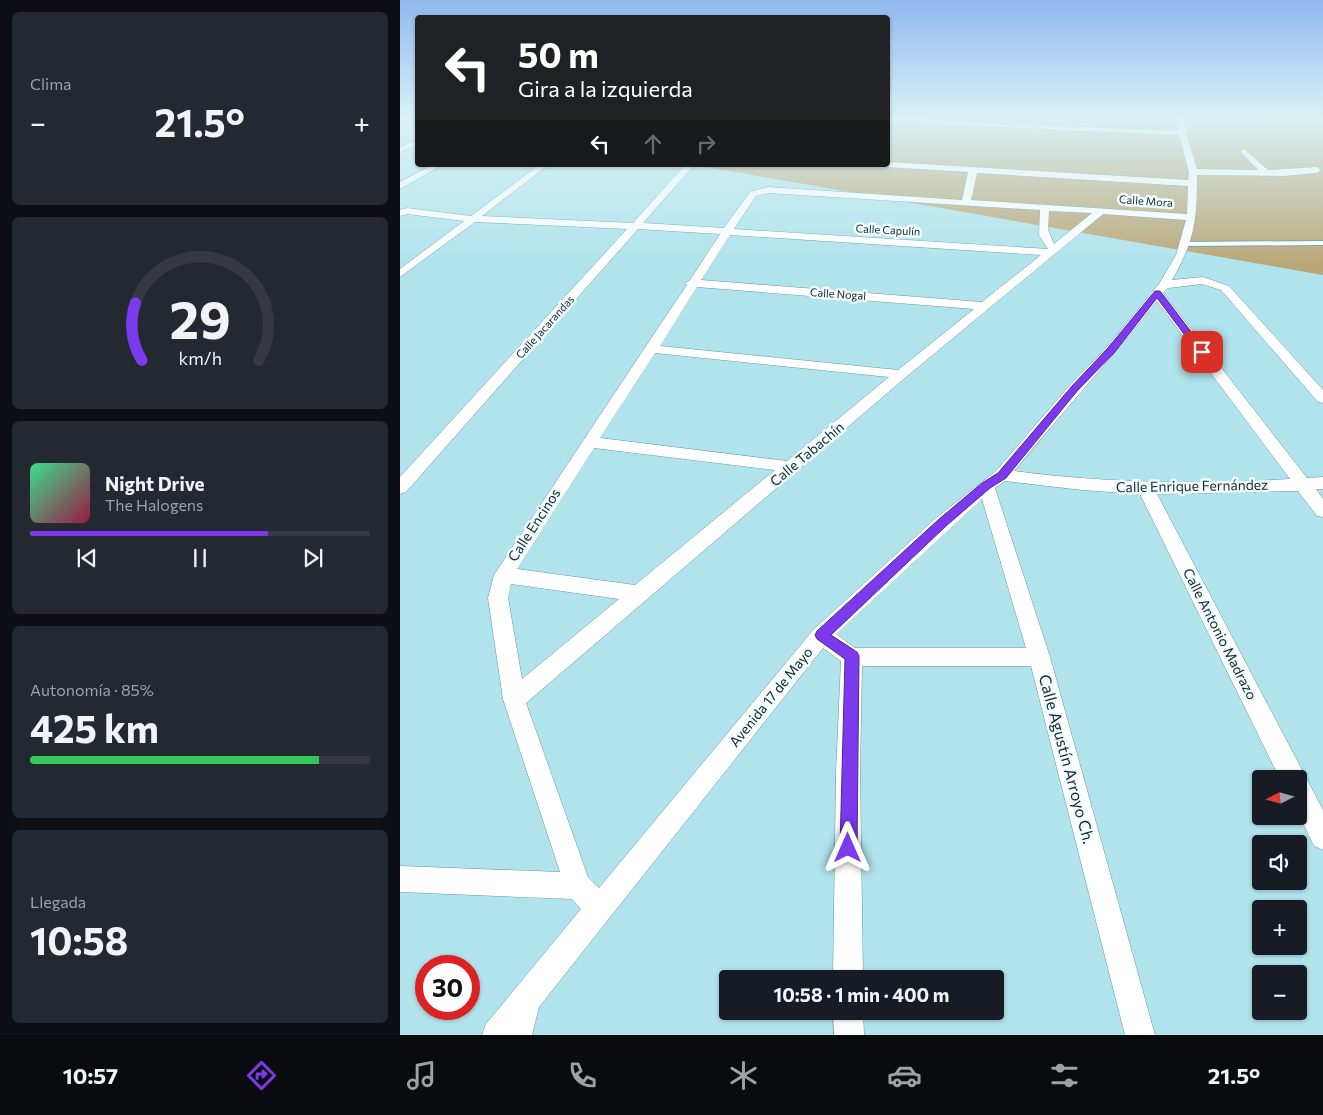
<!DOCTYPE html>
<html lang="es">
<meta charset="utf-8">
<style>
:root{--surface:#171b24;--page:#242831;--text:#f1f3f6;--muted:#9ea1a6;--line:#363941;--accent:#7c3aed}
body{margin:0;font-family:Commissioner,sans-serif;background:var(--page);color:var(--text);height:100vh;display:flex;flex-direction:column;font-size:19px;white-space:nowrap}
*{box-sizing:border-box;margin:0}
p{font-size:16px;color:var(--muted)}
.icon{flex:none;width:28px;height:28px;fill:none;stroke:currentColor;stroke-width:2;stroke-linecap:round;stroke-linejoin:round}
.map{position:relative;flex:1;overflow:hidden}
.drawer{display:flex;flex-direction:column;gap:12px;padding:12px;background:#0d0f14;width:400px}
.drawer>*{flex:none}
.top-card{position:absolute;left:15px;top:15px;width:475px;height:152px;border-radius:5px;box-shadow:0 1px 4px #0004;background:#202124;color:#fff;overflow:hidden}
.needle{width:32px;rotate:264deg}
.fabs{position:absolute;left:852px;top:770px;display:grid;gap:10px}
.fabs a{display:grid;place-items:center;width:55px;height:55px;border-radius:5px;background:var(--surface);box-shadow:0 1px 4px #0004;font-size:25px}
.speed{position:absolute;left:15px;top:955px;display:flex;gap:10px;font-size:25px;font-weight:700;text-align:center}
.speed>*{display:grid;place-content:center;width:65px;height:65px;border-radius:50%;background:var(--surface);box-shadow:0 1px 4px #0004;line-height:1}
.speed .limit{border:8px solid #d22;background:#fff;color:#111}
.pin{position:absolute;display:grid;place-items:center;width:42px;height:42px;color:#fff;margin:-21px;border-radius:10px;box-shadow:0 2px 8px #0006}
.me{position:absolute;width:55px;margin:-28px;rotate:0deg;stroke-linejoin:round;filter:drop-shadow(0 0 4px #0008)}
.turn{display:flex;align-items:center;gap:18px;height:105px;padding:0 20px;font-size:22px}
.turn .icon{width:65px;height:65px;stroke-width:2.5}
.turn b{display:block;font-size:35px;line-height:42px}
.lanes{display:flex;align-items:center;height:48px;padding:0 20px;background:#0003;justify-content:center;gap:25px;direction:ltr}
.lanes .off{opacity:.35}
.big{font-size:38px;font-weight:700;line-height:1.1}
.drawer .tile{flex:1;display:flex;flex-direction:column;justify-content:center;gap:8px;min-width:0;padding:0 18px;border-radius:8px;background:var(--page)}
.drawer .dial{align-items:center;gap:0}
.dial svg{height:130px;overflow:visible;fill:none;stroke:var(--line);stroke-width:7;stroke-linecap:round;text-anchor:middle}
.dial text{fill:var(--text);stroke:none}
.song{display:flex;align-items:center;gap:15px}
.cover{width:60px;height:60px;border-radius:8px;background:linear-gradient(135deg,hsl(150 70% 55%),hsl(340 70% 35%))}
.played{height:5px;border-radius:2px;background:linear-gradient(90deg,var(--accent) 70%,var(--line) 70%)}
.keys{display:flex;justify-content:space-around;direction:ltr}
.heat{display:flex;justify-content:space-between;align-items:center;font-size:28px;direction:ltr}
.charge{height:8px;border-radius:4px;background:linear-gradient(90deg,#34c759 85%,var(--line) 0)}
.trip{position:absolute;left:319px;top:970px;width:285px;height:50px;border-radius:5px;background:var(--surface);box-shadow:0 1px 4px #0004;font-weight:700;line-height:50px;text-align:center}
.tab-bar{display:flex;height:80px;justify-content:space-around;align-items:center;background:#090b0e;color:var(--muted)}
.tab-bar .icon{width:35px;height:35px}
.tab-bar .current{color:var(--accent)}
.tab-bar b{font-size:22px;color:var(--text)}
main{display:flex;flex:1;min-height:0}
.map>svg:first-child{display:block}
</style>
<main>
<section class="drawer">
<div class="tile"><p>Clima</p>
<div class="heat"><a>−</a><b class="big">21.5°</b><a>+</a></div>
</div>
<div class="tile dial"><svg viewBox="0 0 100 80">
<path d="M14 69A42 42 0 1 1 86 69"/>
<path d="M14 69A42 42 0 0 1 10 34" stroke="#7c3aed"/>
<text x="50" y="56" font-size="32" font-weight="700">29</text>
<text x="50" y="72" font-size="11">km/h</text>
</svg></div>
<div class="tile">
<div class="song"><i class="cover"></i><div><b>Night Drive</b><p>The Halogens</p></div></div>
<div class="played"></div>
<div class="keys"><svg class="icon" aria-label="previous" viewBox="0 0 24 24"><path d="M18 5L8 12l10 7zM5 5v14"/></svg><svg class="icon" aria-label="pause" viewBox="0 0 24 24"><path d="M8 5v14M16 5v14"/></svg><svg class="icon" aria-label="next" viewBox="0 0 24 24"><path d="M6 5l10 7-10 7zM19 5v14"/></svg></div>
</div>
<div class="tile"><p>Autonomía · 85%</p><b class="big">425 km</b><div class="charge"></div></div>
<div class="tile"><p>Llegada</p><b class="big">10:58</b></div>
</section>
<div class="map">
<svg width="923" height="1035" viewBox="0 0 923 1035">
<rect width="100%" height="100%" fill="#b0e3ec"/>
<!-- green -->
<path fill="#baa778" d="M488 119H923V275L295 165H488Z"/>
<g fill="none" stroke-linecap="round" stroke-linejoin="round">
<defs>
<path id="lane" d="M923 241V245L784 246 781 244 784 242Z"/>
<path id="street" d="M18 119V123L0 130V125Z
M488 119 778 131 777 119H785L786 133 797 169 858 170 840 151 844 149 868 170 917 167 921 170 917 173 883 176 797 175C797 220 795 240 772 280L803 277 829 286 923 390V403L918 402 821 290 802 284 768 288 763 293 907 478 923 477V489H916L923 499V517L917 516 898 491 757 494 923 810V850L914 846 899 815V779H880L740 494 682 490 605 481 595 488 650 657 755 1035H725L631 666H462L460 773 463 979H433L436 773 441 661 423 648 139 1007 132 1035H82L86 1024 181 909 172 899 0 892V866L160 872 103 699 88 598 94 575 270 310 287 285 285 283 290 280 320 234 238 229 6 492 0 494V477L227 229 75 222 0 277V269L64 221 7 214 0 216V210L7 208 71 216 139 165H148L82 216 233 223 285 165H294L243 223 324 228 350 192 368 187 562 200 568 172 485 167 484 165H488V162L788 180 789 172 779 135 488 122ZM577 173 788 186 787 214 571 200ZM368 193 640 210 639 235 648 249 334 229 356 196ZM649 211 692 213 654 244 648 230ZM703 214 786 220 776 255 759 284 706 348 670 385 596 471 536 518 414 629 199 888 188 877 126 703 506 377ZM330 235 641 255 582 302 301 280ZM297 287 574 309 498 370 260 346ZM757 301 890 479C798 485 706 483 614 471 661 414 711 359 757 301ZM255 353 489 377 387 461 200 438ZM194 448 375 470 235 585 117 569ZM582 499 626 648H455L436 634ZM111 584 219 599 122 679 108 598Z
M18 140V145L0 152V147Z
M32 165H42L0 189V182Z
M433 1011H463L464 1035H434Z"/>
</defs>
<!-- lane casing -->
<use href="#lane" stroke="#6799a1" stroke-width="2"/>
<!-- street casing -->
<use href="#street" stroke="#6799a1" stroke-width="1"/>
<!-- lane -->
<use href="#lane" fill="#fff" fill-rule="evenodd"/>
<!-- street -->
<use href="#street" fill="#fff" fill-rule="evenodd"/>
</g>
<!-- sky -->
<linearGradient id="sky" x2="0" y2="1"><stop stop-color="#8fb8ee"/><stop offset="0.45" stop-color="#dbf2f6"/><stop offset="1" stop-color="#dbf2f6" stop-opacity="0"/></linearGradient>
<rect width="923" height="264" fill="url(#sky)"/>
<!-- route -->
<path fill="#7c3aed" stroke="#51269a" d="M755 291H760L805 350V354H799L757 298 714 353 678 390 606 478 590 488 546 526 431 635 457 652 459 656 457 848 454 854 448 856 442 854 440 848 445 659 417 639 415 635 417 631 538 520 582 483 598 473 672 386 707 349Z"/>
<g text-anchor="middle" stroke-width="5" stroke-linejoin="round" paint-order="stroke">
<!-- far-street labels -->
<g font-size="11" fill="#13282b" stroke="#f2fcfe">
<text transform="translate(746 201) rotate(4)" y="4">Calle Mora</text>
<text transform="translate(488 230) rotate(3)" y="4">Calle Capulín</text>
<text transform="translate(438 294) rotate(4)" y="4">Calle Nogal</text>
<text transform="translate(145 327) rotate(-48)" y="4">Calle Jacarandas</text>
</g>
<!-- street labels -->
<g font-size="14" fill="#13282b" stroke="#f2fcfe">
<text transform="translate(407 454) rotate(-40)" y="5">Calle Tabachín</text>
<text transform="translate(792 486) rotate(-1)" y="5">Calle Enrique Fernández</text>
<text transform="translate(134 525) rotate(-57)" y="5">Calle Encinos</text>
<text transform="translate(820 634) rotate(63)" y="5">Calle Antonio Madrazo</text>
<text transform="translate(371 697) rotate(-51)" y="5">Avenida 17 de Mayo</text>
</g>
<!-- near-street labels -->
<g font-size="16" fill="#13282b" stroke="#f2fcfe">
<text transform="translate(667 759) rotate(75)" y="6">Calle Agustín Arroyo Ch.</text>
</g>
</g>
</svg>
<div class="fabs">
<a><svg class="needle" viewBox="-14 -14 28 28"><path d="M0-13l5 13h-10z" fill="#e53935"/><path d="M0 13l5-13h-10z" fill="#9ea1a6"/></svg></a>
<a><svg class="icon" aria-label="sound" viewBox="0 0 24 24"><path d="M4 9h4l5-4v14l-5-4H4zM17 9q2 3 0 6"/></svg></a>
<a>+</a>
<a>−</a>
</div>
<div class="speed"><div class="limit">30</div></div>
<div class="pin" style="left:802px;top:352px;background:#d93025"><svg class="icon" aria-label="arrive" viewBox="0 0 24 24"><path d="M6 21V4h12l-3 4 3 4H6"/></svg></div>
<svg class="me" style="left:448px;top:848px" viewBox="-20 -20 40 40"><path d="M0-17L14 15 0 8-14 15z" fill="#7c3aed" stroke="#fff" stroke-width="4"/></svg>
<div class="trip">10:58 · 1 min · 400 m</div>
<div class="top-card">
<div class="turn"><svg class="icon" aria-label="left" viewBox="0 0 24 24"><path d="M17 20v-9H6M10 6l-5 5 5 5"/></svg><div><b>50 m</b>Gira a la izquierda</div></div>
<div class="lanes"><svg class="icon" aria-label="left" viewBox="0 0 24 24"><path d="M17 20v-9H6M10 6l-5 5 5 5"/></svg><svg class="icon off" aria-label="ahead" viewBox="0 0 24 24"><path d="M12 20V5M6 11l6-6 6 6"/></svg><svg class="icon off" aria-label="right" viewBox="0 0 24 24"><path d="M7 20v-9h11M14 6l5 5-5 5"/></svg></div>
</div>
</div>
</main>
<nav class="tab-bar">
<b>10:57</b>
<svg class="icon current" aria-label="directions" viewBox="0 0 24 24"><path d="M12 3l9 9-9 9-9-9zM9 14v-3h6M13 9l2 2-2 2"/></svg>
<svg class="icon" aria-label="music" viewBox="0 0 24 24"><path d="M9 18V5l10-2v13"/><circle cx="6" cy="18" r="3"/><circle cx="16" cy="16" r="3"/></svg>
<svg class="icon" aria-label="phone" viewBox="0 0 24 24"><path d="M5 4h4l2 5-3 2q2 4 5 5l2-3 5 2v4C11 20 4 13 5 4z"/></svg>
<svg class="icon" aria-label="climate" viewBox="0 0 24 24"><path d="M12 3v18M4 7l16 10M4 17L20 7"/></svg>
<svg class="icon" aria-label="car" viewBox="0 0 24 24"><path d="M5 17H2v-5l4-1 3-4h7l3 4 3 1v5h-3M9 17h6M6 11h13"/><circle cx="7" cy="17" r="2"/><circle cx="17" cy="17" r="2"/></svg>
<svg class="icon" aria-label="filters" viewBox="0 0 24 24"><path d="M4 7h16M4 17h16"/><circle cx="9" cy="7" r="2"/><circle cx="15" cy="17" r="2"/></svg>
<b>21.5°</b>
</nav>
